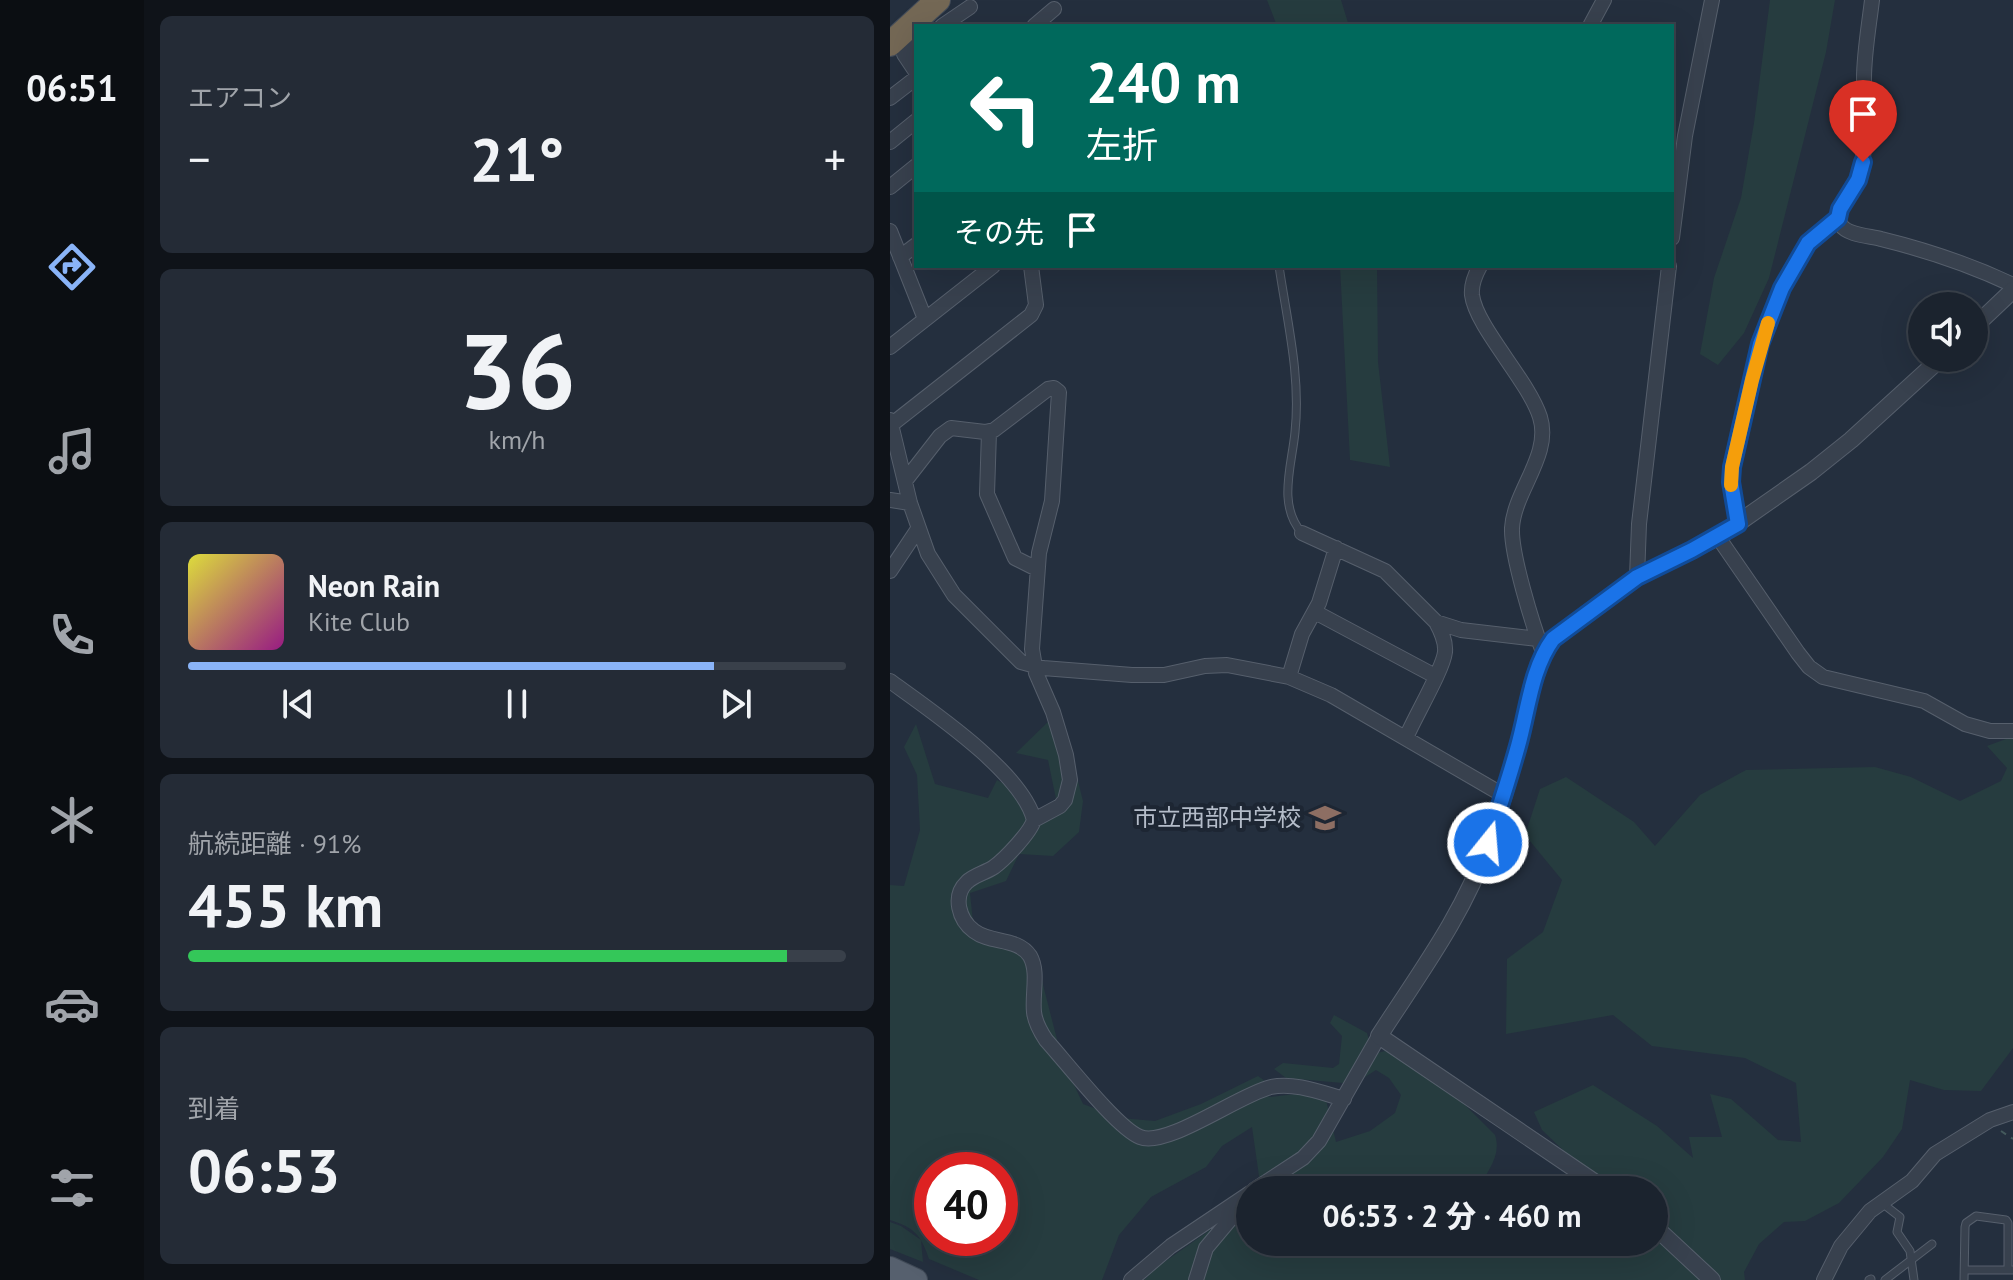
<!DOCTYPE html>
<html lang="ja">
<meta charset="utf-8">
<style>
:root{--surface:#1b232e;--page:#242b36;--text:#f1f3f6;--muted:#a0a4aa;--line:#39404a;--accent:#8ab4f8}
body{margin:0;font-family:"PT Sans","Noto Sans JP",sans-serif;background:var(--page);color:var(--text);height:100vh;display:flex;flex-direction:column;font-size:30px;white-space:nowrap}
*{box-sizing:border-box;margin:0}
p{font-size:26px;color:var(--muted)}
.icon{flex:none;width:44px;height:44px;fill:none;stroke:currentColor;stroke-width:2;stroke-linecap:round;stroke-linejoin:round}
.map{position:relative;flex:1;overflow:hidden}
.drawer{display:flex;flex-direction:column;gap:16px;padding:16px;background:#0f1319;width:746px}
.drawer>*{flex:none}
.banner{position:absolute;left:24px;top:24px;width:760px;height:244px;border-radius:0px;box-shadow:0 8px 32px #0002,0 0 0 2px var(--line);background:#00695c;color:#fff;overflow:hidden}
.controls{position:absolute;left:1018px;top:292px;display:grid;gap:16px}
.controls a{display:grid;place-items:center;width:80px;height:80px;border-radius:50%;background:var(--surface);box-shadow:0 8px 32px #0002,0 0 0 2px var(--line);font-size:40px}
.speed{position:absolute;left:24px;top:1152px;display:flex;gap:16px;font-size:40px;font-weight:700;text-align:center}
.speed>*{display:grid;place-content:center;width:104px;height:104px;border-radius:50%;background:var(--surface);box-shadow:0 8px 32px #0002,0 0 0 2px var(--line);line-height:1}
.speed .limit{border:12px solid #d22;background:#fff;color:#111}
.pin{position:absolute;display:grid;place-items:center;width:68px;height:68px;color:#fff;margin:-82px -34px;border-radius:50% 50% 50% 0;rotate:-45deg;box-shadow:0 0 8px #0007}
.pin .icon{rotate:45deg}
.me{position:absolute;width:88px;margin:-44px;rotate:17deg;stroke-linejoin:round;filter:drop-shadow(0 0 6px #0008)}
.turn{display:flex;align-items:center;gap:28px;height:168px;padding:0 40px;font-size:36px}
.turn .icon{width:104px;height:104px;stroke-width:2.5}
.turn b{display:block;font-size:56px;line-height:68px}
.then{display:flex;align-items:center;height:76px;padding:0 40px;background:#0003;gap:16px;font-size:30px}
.big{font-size:60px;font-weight:800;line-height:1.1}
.drawer .widget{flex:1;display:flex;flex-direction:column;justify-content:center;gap:12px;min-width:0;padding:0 28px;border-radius:12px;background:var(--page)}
.drawer .dial{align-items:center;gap:0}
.dial b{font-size:104px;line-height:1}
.song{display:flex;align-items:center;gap:24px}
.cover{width:96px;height:96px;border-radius:12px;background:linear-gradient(135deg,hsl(60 70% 55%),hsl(310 70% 35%))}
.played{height:8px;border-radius:4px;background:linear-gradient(90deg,var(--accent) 80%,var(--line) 80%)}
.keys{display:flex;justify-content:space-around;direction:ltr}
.heat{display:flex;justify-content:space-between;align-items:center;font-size:44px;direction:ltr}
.charge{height:12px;border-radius:6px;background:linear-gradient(90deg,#34c759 91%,var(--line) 0)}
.trip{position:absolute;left:346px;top:1176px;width:432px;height:80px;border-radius:40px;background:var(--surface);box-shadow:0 8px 32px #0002,0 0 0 2px var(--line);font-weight:800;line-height:80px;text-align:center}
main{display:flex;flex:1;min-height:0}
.dock{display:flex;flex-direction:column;width:144px;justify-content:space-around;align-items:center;background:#0b0e12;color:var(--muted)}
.dock .icon{width:56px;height:56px}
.dock .selected{color:var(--accent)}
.dock b{font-size:36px;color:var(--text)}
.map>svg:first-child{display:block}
</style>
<main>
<nav class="dock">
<b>06:51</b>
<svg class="icon selected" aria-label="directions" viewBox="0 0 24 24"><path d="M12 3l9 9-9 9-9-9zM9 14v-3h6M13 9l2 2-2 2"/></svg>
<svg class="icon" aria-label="music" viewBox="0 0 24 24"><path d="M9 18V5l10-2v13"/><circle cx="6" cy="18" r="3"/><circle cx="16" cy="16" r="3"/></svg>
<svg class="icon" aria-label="phone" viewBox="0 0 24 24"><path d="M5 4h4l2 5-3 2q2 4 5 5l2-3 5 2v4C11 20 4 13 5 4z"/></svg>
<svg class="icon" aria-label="climate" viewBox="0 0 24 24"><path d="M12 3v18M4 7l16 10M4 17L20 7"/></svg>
<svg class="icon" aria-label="car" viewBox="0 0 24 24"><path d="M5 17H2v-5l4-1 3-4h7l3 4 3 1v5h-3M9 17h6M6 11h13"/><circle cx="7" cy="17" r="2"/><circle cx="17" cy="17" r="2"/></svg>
<svg class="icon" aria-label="filters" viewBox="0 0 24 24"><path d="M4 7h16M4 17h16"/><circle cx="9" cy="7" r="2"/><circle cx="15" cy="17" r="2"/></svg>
</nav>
<section class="drawer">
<div class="widget"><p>エアコン</p>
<div class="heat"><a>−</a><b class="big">21°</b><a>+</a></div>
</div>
<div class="widget dial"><b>36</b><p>km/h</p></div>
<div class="widget">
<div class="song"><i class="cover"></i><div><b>Neon Rain</b><p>Kite Club</p></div></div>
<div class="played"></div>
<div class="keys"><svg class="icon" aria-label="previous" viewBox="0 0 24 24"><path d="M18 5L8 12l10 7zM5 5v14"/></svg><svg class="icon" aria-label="pause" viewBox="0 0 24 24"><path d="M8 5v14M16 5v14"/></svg><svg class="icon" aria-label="next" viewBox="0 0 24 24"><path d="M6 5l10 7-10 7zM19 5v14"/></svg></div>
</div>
<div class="widget"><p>航続距離 · 91%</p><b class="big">455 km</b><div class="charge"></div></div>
<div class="widget"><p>到着</p><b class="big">06:53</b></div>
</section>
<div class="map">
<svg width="1123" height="1280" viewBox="0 0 1123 1280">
<rect width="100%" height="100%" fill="#242f3e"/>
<!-- green -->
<path fill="#263c3f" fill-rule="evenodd" d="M377 0H451L459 26H387Z
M880 0H945L936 52 879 278 854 333 828 365 810 354 824 278 851 198 864 123Z
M450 266H487L488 362 500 467 460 460Z
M163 717 188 781 193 801 189 832 163 856 129 854 116 881 80 893 83 922 126 948 151 977 172 1059 193 1104 230 1118 265 1121 311 1104 368 1076 375 1081 379 1097 414 1093 436 1100 446 1142 480 1131 505 1113 511 1095 499 1078 486 1070 464 1084 396 1078 384 1069 393 1063 443 1068 449 1064 452 1036 440 1023 444 1015 477 1033 483 1054 495 1051 548 1078 605 1135C612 1156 597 1172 587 1190H371L362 1127 332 1146 316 1167 261 1197 229 1235 212 1280H89L39 1259C31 1235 25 1228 0 1220V885L14 886 30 830 27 775 14 747 26 724 45 784 98 798 107 780 125 790 141 817 166 799 158 760 126 753ZM42 1170H110V1238H42Z
M1116 739H1123V1048L1091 1091 1054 1090 1020 1080 1012 1129 993 1157 949 1203 915 1221 894 1222 869 1244 854 1272 855 1280H254L270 1265 360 1202V1242H764V1190H715L652 1130 644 1112 703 1085 767 1126 803 1158 799 1137H832L820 1094 841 1099 888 1140 911 1142 906 1083 855 1058 762 1046 723 1015 616 1034 617 959 653 932 672 880 635 835 650 789 676 777 744 822 765 846 810 795 856 770 985 767 1021 777 1070 801 1111 781 1117 768 1097 746Z
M0 1222 11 1226 31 1240 33 1262 0 1249Z"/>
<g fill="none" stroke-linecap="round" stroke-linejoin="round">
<defs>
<path id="service" d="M389 266C397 321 411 376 405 432 402 465 387 505 412 533
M992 1203 1010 1217 1007 1232 1020 1251 1024 1280
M1075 1270H1123
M979 1280 981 1279
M995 1280 1042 1244
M1074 1280 1075 1227 1076 1223 1086 1216 1116 1220 1118 1223V1270"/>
<path id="minor" d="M982 0C979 26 974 53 974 79 973 107 977 137 972 164 970 182 942 212 951 225 957 235 980 236 991 239 1036 250 1081 265 1123 285
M52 26 80 7
M144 26 164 9
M700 26 714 0
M26 44 14 54 26 72
M0 98 26 78
M0 142 26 121
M0 187 26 166
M0 231 35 319
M782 238 795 136 822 0
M10 257 26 245
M590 266C585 275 581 285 582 295 586 327 638 380 650 417 662 455 624 491 622 528 621 555 643 626 653 652
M0 347 103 266
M0 420 20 503 38 554 64 595 131 662 153 668 242 675H274L315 666 337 665 399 677 441 695 613 795
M1 425 141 315 146 305 141 266
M99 432 97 494 125 558 147 569
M15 481 50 436 61 428 95 432 104 430 158 389 164 388 169 392 162 501 149 553 142 649 146 673 163 712 176 755 180 780 175 800 170 806 144 820
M0 500 20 503
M848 524 841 482 842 467C859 393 870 309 916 246 924 235 938 227 948 218
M412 533 495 571 546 622C551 631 556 641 555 652 553 670 524 718 516 738
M828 537 908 653 919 667 933 677 1034 701 1075 724 1100 731H1123
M0 571 28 529
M747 577 749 524 779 266
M425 612 545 676
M546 622 571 630 648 639
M399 677 412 634 429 603 446 548
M0 681C40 710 132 772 144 820 140 833 115 859 104 867 95 873 84 875 77 882 62 896 69 920 84 931 101 944 127 937 140 956 149 972 142 994 144 1012 145 1022 150 1031 156 1040 176 1062 227 1128 250 1137 277 1148 350 1094 381 1087 405 1082 432 1093 454 1099
M364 1190 413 1158 429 1141 489 1036
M241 1280 281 1246 360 1193
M306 1280 316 1248 358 1198
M934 1280 951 1246 980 1211 1022 1181 1045 1154 1100 1120 1123 1112"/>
<path id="tertiary" d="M1084 327 1123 290
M716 1190 489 1036C529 974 574 914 598 844 610 809 621 773 630 737 639 705 643 667 663 639L747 577 828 537 921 472 961 440 1051 358
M764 1226 822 1280"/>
<path id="primary" d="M0 1268 26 1280"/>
<path id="motorway" d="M0 44 48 0"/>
</defs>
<!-- service casing -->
<use href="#service" stroke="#565f6c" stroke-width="9"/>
<!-- minor casing -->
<use href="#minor" stroke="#565f6c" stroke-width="16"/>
<!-- tertiary casing -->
<use href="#tertiary" stroke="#565f6c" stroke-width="18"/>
<!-- primary casing -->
<use href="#primary" stroke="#414a57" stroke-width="24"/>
<!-- motorway casing -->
<use href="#motorway" stroke="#434c59" stroke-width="26"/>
<!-- path -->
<path stroke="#44595c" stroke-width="2" stroke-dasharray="6 6" stroke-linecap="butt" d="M1111 1131 1123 1139"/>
<!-- service -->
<use href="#service" stroke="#38414e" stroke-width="7"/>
<!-- minor -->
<use href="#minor" stroke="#38414e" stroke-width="14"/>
<!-- tertiary -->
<use href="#tertiary" stroke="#38414e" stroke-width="16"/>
<!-- primary -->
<use href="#primary" stroke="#56606e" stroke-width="22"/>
<!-- motorway -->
<use href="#motorway" stroke="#746855" stroke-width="24"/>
</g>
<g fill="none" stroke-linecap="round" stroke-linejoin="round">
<defs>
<path id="route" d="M598 843C608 811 619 779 628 746 638 711 641 669 663 639L747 577 802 550 848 524 841 482 842 467 870 344 892 288 918 243 948 218 950 209 968 180 973 162"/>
</defs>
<!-- route casing -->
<use href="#route" stroke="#114b97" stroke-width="20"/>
<!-- route -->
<use href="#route" stroke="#1a73e8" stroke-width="14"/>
<!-- slow -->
<path stroke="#f59e0b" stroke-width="14" d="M841 485 842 467 862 380 878 323"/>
</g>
<!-- icons -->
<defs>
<symbol id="school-bare" viewBox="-9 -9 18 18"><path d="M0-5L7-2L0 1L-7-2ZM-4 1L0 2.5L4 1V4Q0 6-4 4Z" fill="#8d6e63" stroke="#1d2633" stroke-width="2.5" paint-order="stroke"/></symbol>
</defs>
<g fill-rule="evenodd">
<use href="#school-bare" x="413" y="796" width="44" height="44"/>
</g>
<g text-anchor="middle" stroke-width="8" stroke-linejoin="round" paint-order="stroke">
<!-- poi labels -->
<g font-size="24" fill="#b4bcc9" stroke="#1d2633" text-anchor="end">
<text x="411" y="826">市立西部中学校</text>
</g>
</g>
</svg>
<div class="controls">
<a><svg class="icon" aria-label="sound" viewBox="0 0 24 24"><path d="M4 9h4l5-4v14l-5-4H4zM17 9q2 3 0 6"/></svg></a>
</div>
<div class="speed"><div class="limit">40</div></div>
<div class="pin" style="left:973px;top:162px;background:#d93025"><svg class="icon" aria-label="arrive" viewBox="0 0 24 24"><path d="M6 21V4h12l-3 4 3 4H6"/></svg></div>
<svg class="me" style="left:598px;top:843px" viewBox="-20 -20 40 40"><circle r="17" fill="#1a73e8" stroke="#fff" stroke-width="3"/><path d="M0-11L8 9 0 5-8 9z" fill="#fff"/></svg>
<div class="trip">06:53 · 2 分 · 460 m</div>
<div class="banner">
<div class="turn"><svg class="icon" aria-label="left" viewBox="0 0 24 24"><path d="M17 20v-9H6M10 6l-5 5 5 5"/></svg><div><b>240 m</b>左折</div></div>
<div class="then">その先<svg class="icon" aria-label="arrive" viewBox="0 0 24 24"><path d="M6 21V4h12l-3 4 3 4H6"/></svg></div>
</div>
</div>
</main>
